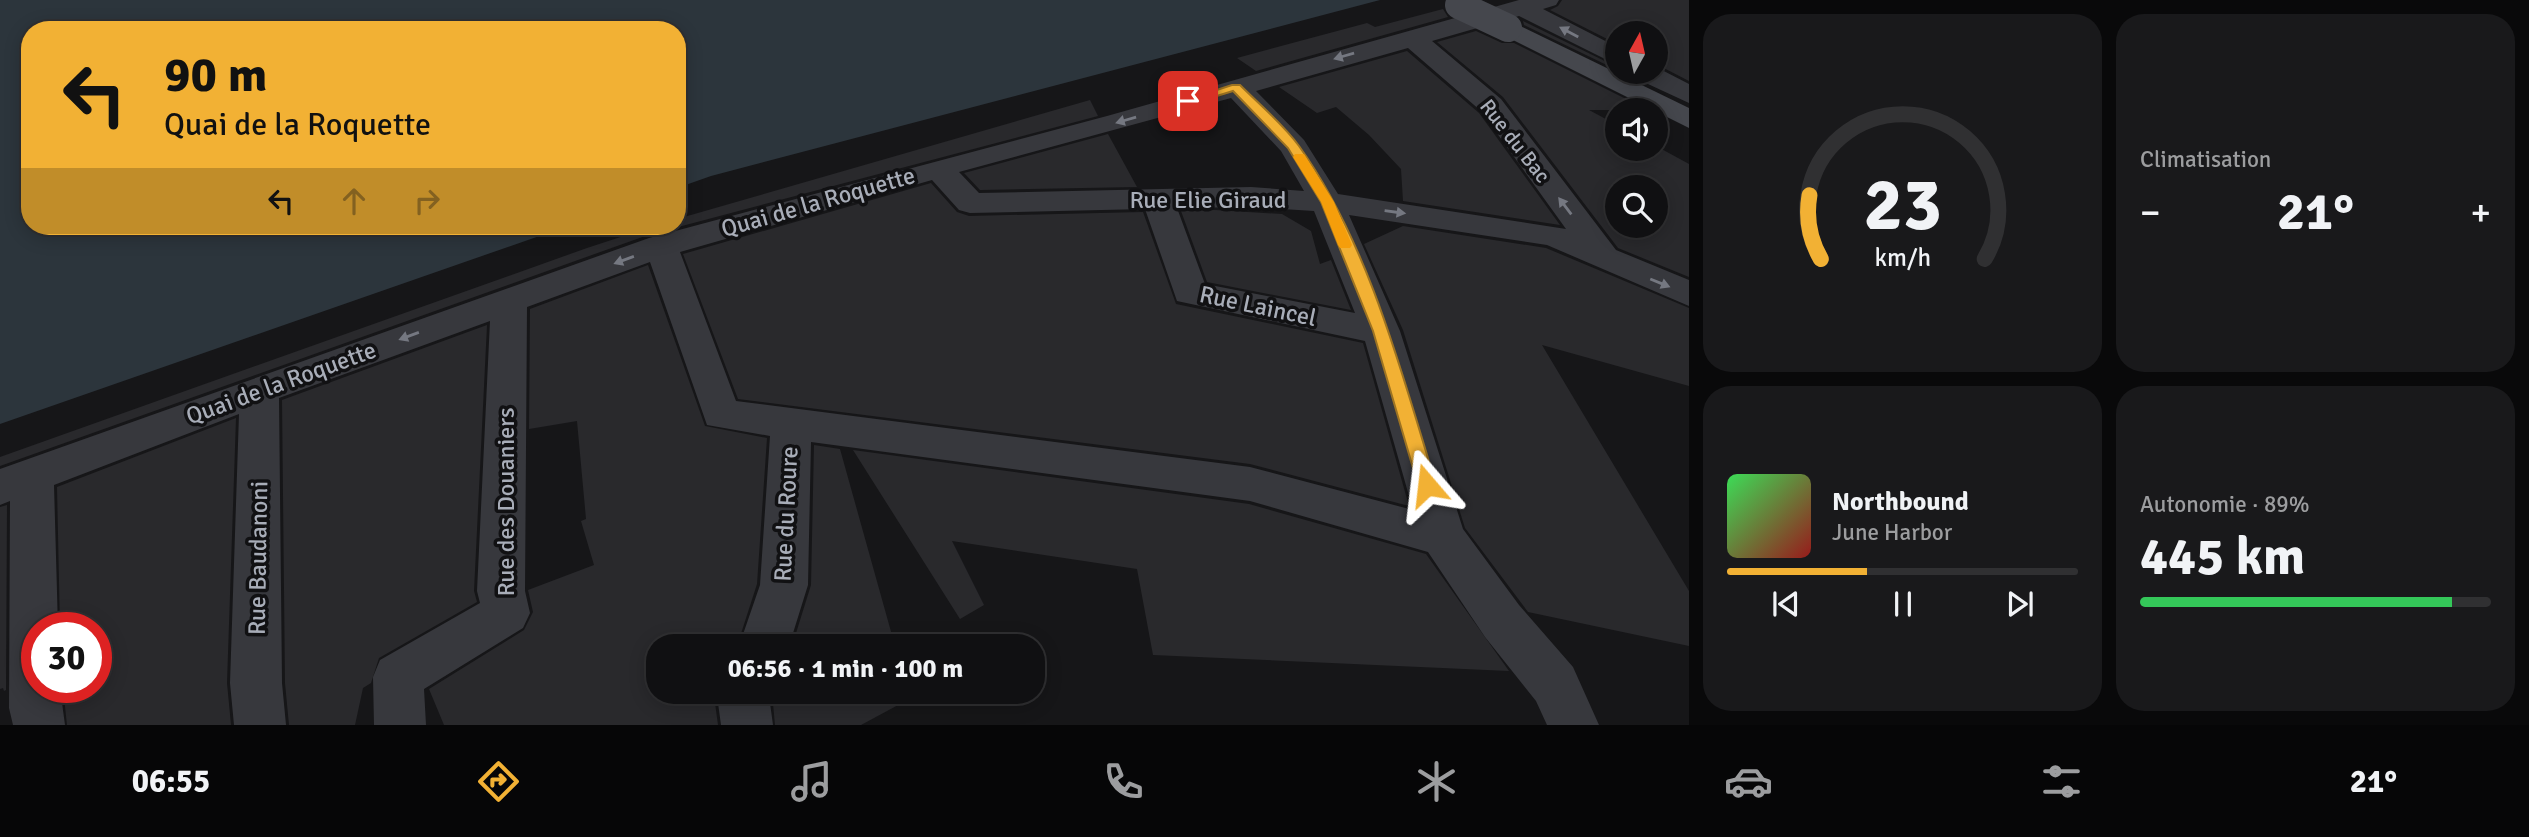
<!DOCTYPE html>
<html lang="fr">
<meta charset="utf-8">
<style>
:root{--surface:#101012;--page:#19191b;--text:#f1f3f6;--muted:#9c9d9f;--line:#303032;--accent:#f2b134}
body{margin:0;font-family:Signika,sans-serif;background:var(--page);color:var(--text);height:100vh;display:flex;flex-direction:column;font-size:26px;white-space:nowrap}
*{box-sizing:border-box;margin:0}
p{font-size:23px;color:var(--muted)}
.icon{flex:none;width:38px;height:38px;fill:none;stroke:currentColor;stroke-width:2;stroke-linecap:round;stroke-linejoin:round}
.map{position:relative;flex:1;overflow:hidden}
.drawer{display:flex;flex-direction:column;gap:14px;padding:14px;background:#09090a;width:840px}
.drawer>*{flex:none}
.top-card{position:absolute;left:21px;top:21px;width:665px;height:214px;border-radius:28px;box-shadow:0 4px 18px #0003,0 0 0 2px var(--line);background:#f2b134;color:#111;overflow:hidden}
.needle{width:46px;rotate:8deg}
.controls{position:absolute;left:1605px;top:21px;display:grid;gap:14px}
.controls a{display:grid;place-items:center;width:63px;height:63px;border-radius:50%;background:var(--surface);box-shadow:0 4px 18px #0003,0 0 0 2px var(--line);font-size:35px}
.speed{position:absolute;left:21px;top:612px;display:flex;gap:14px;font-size:35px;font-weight:700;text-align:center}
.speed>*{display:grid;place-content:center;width:91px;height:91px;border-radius:50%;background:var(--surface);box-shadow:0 4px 18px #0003,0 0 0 2px var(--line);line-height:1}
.speed .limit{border:10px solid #d22;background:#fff;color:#111}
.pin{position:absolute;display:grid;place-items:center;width:60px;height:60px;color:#fff;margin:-30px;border-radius:14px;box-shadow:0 4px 10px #0006}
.me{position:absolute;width:77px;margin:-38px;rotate:343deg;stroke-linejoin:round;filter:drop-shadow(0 0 5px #0008)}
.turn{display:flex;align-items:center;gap:24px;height:147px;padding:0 28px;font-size:32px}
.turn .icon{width:91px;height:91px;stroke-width:2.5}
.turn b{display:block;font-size:49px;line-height:60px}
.lanes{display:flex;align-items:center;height:66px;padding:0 28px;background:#0003;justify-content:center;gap:35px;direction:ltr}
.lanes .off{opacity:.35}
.big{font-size:52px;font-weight:700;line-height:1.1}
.drawer .tile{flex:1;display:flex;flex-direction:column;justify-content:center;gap:10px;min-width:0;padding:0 24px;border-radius:28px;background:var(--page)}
.drawer .dial{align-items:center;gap:0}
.dial svg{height:182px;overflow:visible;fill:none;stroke:var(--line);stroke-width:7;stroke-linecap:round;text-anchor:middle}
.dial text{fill:var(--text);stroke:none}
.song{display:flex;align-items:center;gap:21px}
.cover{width:84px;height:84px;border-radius:10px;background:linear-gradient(135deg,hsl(130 70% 55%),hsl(0 70% 35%))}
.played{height:7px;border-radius:4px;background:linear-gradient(90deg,var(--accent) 40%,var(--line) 40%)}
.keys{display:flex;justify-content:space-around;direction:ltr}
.heat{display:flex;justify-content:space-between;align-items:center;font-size:38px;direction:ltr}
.charge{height:10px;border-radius:5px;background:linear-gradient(90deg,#34c759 89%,var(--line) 0)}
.drawer .tiles{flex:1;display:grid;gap:14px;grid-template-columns:repeat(2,1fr)}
.trip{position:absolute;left:646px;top:634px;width:399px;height:70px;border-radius:28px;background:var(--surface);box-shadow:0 4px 18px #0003,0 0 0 2px var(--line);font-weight:700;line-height:70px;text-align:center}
.tab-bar{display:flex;height:112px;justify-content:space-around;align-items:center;background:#060607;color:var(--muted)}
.tab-bar .icon{width:49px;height:49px}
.tab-bar .selected{color:var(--accent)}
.tab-bar b{font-size:32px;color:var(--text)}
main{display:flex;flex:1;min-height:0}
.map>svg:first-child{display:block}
</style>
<main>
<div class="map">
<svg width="1689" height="725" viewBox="0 0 1689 725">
<rect width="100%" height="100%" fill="#161618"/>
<!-- water -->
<path fill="#2c353c" d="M0 0H1380L711 176 677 188V30H30V226H568L0 424Z"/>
<!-- building -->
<path fill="#29292c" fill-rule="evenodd" d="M1562 0H1689V81L1656 64V33H1617V44L1550 10 1558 6Z
M1443 9 1448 17 1256 71 1237 58 1367 23 1375 27Z
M1523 21 1617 67V70L1524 25Z
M1476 31 1502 43H1514L1648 110H1589L1617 125V149H1656V146L1689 164V277L1618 248 1503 97 1437 42ZM1617 187H1656V226H1617Z
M1407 51 1479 113 1560 225 1403 201 1401 169 1369 135 1336 107 1317 113 1279 87Z
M1090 100 1098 116 648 235 0 466V457L587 248 654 226H677V219Z
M1108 134 1137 187 980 190 964 173Z
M931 183 957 212 969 216 1143 212 1176 304 1363 343 1409 506 1250 464 738 399 683 254Z
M1215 210 1282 214 1311 231 1320 264 1331 260 1351 310 1207 282 1181 211Z
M1403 226 1546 248 1689 308V386L1542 345 1689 591V646L1528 612 1465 528 1403 330 1364 244Z
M648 265 705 426 767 438 757 584 737 646H658V691H719L715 703 718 725H444L429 689 524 630 533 612 528 590 594 565 581 521 586 519 577 421 529 429 530 309Z
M487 325 474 591 477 602 379 658 371 683 363 688 355 725H289L285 683 282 400Z
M236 418 227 683 231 725H67L63 688H96V628H60L57 487Z
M814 445 840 449 895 646H792L811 585Z
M853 450 1249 504 1426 554 1509 671 1153 655 1137 569 952 541 984 605 960 619Z
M7 505 6 690 4 691 3 688 0 689V507Z
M776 691H909L913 697 861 725H775L773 703Z"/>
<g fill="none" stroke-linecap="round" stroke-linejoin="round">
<!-- street -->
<path fill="#37383d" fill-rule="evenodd" d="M1519 0H1559L1556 5 1543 9 1617 47V65L1519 16 1432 41 1501 99 1616 250 1689 280V306L1547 245 1349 215 1400 331 1463 529 1519 605 1573 667 1599 725H1547L1536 701 1485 637 1428 552 1250 501 811 442 808 585 789 646H739L760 585 770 436 707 425 650 262 527 307 525 591 530 613 523 628 424 689 426 725H374L373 677 380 660 480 603 477 591 490 321 279 398 282 683 286 725H234L230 683 239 414 54 485 58 628H37V688H60L65 725H13L9 708 10 501 0 505V469L649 238 1107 116ZM1408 48 1481 111 1566 229 1338 194 1304 140 1256 91ZM1231 98 1281 151 1304 191 1251 187 979 193 959 172ZM932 180 959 210 970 213 1145 209 1177 301 1365 341 1413 510 1250 467 736 401 680 252ZM1251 207 1314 211 1355 313 1205 284 1177 208Z
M1656 67 1689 84V103L1635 78 1631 72H1656Z
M722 691H774L770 703 773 725H721L718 703Z"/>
<!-- secondary -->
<path fill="#45474d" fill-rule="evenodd" d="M1508 20 1689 108V128L1499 33 1495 28 1499 23Z"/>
<!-- secondary-bridge -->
<path stroke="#45474d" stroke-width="28" d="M1459 5 1508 28"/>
</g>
<!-- one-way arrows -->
<defs><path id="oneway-solid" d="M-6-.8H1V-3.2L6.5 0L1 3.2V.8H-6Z" transform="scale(1.75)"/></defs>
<g fill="#757881">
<use href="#oneway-solid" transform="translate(1569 32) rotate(-152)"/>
<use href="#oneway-solid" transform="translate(1344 56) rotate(164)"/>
<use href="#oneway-solid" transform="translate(1126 120) rotate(164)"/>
<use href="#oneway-solid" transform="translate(1565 206) rotate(-127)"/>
<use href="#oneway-solid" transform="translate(1395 212) rotate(8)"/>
<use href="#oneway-solid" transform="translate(624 260) rotate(160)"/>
<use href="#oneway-solid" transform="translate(1660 283) rotate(22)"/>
<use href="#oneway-solid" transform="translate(409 336) rotate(160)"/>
</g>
<!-- route -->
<path fill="#f2b134" stroke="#9d7322" stroke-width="2" d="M1232 85H1240C1259 104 1283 124 1299 146 1368 242 1402 373 1436 485L1434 490H1421L1418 485 1373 331 1321 202 1288 148 1233 91 1188 105 1183 101Z"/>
<!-- slow -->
<path fill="#f59e0b" d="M1295 154H1304L1334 202 1352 245 1350 248H1340L1338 245 1321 202 1293 157Z"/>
<g text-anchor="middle" stroke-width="7" stroke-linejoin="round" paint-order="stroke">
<!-- far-street labels -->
<g font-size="21" fill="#a8adb8" stroke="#111113">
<text transform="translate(1515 141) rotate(52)" y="7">Rue du Bac</text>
</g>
<!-- street labels -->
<g font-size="24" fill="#a8adb8" stroke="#111113">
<text x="1208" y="208">Rue Elie Giraud</text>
<text transform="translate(818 202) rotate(-16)" y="8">Quai de la Roquette</text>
<text transform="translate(1258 306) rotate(12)" y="8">Rue Laincel</text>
<text transform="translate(281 383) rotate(-20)" y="8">Quai de la Roquette</text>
<text transform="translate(506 502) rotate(-90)" y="8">Rue des Douaniers</text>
<text transform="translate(786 514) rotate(-87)" y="8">Rue du Roure</text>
<text transform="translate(258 558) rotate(-89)" y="8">Rue Baudanoni</text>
</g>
</g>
</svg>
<div class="controls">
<a><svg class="needle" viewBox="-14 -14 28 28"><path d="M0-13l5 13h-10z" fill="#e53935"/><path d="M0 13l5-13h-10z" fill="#9c9d9f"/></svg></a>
<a><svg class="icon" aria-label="sound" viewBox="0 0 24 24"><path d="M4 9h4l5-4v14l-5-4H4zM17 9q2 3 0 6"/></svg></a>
<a><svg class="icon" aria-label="search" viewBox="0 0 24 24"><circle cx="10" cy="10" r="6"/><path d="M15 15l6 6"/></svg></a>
</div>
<div class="speed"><div class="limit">30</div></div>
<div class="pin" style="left:1188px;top:101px;background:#d93025"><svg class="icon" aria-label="arrive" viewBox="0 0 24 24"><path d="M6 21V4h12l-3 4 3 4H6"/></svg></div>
<svg class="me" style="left:1427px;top:485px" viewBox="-20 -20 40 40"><path d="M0-17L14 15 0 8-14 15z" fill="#f2b134" stroke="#fff" stroke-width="4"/></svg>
<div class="trip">06:56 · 1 min · 100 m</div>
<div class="top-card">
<div class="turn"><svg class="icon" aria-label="left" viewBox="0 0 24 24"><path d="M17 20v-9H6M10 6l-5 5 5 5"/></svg><div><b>90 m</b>Quai de la Roquette</div></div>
<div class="lanes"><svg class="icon" aria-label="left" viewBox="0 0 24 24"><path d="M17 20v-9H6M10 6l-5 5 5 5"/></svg><svg class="icon off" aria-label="ahead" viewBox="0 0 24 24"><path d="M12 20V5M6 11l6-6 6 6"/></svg><svg class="icon off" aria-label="right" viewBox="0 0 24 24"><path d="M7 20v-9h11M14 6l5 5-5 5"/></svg></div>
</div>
</div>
<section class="drawer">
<div class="tiles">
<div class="tile dial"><svg viewBox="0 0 100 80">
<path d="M14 69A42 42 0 1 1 86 69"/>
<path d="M14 69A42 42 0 0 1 9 41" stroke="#f2b134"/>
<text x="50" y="56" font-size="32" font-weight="700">23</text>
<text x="50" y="72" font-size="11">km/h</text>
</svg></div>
<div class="tile"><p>Climatisation</p>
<div class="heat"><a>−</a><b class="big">21°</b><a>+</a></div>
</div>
<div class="tile">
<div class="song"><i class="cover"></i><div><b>Northbound</b><p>June Harbor</p></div></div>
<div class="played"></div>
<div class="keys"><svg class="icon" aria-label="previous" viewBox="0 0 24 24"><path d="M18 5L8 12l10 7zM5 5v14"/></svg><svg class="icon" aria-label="pause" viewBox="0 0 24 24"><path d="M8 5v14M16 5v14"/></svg><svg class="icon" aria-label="next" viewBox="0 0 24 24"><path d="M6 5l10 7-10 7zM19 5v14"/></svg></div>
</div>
<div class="tile"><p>Autonomie · 89%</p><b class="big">445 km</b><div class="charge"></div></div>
</div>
</section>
</main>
<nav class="tab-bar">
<b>06:55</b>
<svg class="icon selected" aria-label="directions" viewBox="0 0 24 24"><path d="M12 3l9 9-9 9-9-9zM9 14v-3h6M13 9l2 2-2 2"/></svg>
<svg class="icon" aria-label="music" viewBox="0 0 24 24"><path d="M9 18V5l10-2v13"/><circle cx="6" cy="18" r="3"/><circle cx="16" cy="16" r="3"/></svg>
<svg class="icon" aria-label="phone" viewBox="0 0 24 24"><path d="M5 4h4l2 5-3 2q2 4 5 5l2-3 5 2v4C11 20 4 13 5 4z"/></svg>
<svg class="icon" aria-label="climate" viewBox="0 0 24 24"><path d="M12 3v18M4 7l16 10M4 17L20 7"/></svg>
<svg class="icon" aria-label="car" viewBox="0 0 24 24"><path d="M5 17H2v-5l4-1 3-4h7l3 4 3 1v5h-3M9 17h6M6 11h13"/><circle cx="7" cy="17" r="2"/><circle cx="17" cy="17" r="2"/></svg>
<svg class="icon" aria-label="filters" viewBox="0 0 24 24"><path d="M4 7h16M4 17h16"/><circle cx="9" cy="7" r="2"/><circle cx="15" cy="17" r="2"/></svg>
<b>21°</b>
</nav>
